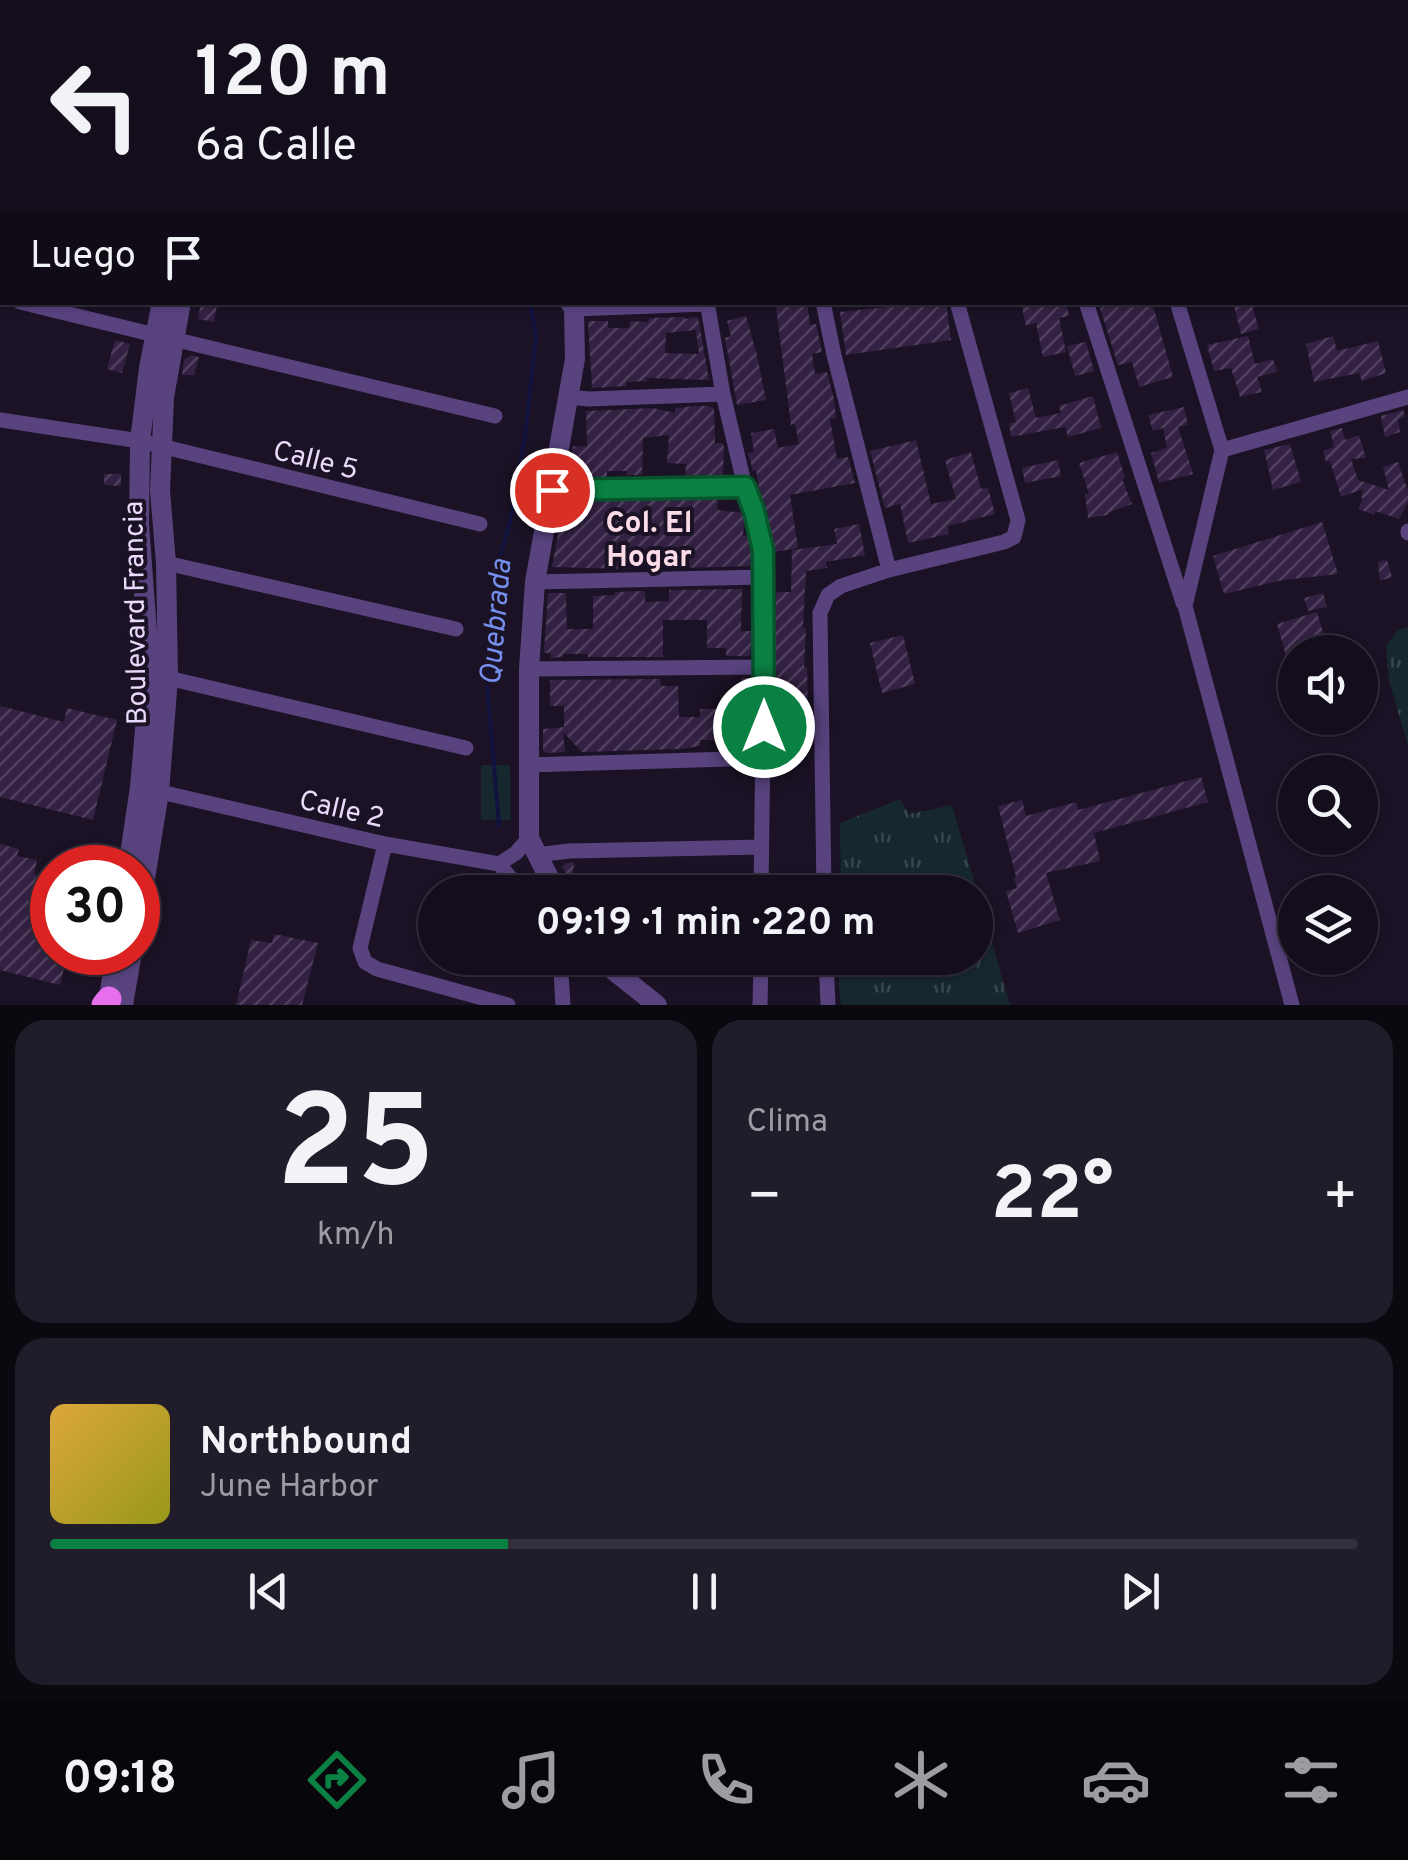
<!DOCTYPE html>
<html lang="es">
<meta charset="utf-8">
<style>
:root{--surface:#140e1c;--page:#211c29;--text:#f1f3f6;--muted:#9d9ca3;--line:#332e3b;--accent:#0b8043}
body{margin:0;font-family:Overpass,sans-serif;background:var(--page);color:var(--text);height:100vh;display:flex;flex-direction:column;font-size:38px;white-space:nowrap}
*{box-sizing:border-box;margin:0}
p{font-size:32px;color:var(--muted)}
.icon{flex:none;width:55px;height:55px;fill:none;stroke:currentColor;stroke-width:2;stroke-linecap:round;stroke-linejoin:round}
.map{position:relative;height:1005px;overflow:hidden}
.sheet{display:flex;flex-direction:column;gap:15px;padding:15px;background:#0b080f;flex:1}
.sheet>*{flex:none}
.banner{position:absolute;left:0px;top:0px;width:1410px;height:305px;box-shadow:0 2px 8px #0004,0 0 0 2px var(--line);background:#140e1c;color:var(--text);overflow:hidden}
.buttons{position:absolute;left:1278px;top:635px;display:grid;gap:20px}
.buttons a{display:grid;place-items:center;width:100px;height:100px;border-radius:50%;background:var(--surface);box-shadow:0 2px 8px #0004,0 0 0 2px var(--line);font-size:50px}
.speed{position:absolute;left:30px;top:845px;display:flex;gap:20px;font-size:50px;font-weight:700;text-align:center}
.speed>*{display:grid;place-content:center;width:130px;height:130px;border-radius:50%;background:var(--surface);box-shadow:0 2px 8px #0004,0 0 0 2px var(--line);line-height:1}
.speed .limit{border:15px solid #d22;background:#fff;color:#111}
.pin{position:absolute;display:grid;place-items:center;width:85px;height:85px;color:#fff;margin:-42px;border:5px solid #fff;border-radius:50%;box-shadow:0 2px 10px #0007}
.me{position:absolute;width:110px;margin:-55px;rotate:0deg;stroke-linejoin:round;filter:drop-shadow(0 0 8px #0008)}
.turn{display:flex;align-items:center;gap:35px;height:210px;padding:0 30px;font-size:45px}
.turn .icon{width:130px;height:130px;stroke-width:2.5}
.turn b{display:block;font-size:70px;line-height:85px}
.then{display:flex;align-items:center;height:95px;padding:0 30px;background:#0003;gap:20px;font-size:38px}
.big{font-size:75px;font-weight:700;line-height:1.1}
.sheet .widget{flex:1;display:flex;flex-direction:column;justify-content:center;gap:15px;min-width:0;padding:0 35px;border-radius:30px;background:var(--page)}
.sheet .dial{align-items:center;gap:0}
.dial b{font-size:130px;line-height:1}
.song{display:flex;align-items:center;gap:30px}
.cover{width:120px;height:120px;border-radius:15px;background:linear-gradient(135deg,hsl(40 70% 55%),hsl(60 70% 35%))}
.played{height:10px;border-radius:5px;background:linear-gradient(90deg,var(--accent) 35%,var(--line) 35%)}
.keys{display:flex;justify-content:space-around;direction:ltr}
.heat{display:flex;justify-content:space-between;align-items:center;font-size:55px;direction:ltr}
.sheet .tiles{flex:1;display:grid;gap:15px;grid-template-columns:1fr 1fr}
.widget:last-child{grid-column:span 2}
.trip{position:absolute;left:418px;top:875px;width:575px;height:100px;border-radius:50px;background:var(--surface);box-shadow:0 2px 8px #0004,0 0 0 2px var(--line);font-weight:700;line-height:100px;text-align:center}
.tabs{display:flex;height:160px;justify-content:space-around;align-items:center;background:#08060b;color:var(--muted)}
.tabs .icon{width:70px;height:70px}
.tabs .selected{color:var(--accent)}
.tabs b{font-size:45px;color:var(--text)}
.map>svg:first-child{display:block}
</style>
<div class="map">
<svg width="1408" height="1005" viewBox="0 0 1408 1005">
<defs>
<pattern id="grass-tufts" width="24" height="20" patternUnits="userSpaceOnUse" patternTransform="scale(2.5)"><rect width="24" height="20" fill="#16272e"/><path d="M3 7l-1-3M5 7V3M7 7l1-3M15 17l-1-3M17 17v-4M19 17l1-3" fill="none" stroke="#38464d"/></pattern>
<pattern id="building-hatch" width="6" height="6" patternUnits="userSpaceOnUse" patternTransform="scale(2.5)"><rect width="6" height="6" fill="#332143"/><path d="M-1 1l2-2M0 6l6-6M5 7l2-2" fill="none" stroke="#51415f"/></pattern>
</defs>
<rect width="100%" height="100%" fill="#1b1225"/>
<!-- grass -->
<path fill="url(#grass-tufts)" d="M1408 627V746L1389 680 1386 646 1398 630Z
M900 799 909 814 952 805 1010 1005H841L839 986V958H975V892H841L840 823Z"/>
<!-- garden -->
<path fill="#16272e" d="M481 765H510L511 820H481Z"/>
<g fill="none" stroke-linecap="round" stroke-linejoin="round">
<!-- stream -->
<path stroke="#11133f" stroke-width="4" d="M380 0 381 2
M124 2 126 0
M0 103 2 101
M499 825 487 685 493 583 510 522 525 436 536 336 530 302"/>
</g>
<!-- building -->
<path fill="url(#building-hatch)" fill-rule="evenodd" d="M201 302 217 304 214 322 198 319Z
M807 302 810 325 816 324 822 352 812 354 815 374 827 372 834 399 836 418 830 419 837 459 848 457 855 483 790 495 798 548 774 552 760 495 756 470 753 471 748 453 754 452 751 433 774 429 778 448 799 444 795 424 791 425 776 307Z
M896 302H946L951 340 846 355 840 312 897 306Z
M1021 302H1066L1069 316 1059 318 1066 352 1043 357 1036 323 1026 326Z
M1122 302H1152L1173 377 1139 387 1132 362 1118 365 1100 308Z
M1233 302H1251L1259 329 1241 334Z
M746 316 757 355 766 400 737 405 725 338 731 336 727 321Z
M684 317 685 319 698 317 709 380 644 378 650 381 626 382V386L592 388 588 321H608V328H629L630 321 648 322 649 318ZM696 330 699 354 665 353 666 333Z
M1248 336 1255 364 1273 359 1277 372 1257 377 1262 392 1240 397 1231 368 1214 371 1207 345Z
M1333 336 1337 351 1378 341 1386 373 1362 381 1359 373 1314 382 1306 344Z
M115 340 130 344 122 373 107 369Z
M1086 342 1094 371 1075 376 1067 346Z
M191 355 199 357 194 375H182L184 360Z
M1028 388 1036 418 1061 413 1059 406 1093 396 1101 428 1068 437 1065 427 1011 437 1009 423 1016 422 1009 393Z
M695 406H708L714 408 715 443H723L724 448 723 476 685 477 686 464 667 463 669 435 643 438 642 475H627V471H607V478H590V474L569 473 573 446 587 447 586 411 653 408 675 413V408Z
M1184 407 1188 425 1178 427 1193 474 1159 483 1151 453 1167 448 1163 428 1153 431 1148 415Z
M1403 410 1405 416 1399 419 1398 421 1400 432 1385 437 1381 416Z
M1342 428 1345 440 1359 435 1366 458 1351 459 1358 480 1389 490 1383 467 1398 462 1408 491V502L1399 519 1375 511 1374 515 1358 509 1363 498H1361L1363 489 1341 497 1330 461 1326 462 1323 451 1334 447 1330 431Z
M916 440 931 504 956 499 945 460 971 452 981 489 988 487 995 514 948 526 949 534 908 543 900 504 885 508 870 451Z
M1290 444 1301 482 1273 490 1264 450Z
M1117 452 1125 478 1122 479 1132 504 1108 513V515L1088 518 1085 494H1089L1079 463Z
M1058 460 1061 476 1025 483 1022 468Z
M104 474H121V486L104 485Z
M708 499 718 500 717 510 743 513 744 519 743 536 748 535 753 566 676 568V560L657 559V552H631L630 569 552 567 564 501Z
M1322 522 1338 574 1283 580 1224 594 1213 556Z
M859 524 865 555 826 562 827 568 806 571 803 628H806L804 667H807L808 708 806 709V745L785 746 783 725H774L776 592H791L792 550 837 544 834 529Z
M1387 560 1392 577 1380 581 1378 562Z
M742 589 741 631H753L750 656H726V648H707V620H663V657H588V654H563V657L551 658V653H544L548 593H566L567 629H593V596L615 595V592L645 591V602L669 601V590Z
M1323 593 1327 607 1308 611 1304 598Z
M1317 612 1329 652H1295V677H1292L1277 624Z
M903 635 915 684 882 693 870 643Z
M741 678H752V741H740Z
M660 679 661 686H678L679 717H700V709H717V740H700V746L680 749 582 752 563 732 565 752 546 753 543 751V729L564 727V706H550V680Z
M0 706 64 722 67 708 117 720 93 820 0 797Z
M1201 777 1208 802 1094 833 1100 861 1046 873 1060 920 1018 933 1006 891 1017 888 1014 878 1016 877 998 806 1022 800 1026 816 1076 802 1078 810Z
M0 844 19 849 17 856 37 860 34 874 52 878V952H68L60 985 0 970Z
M574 862 573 873 585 874 584 890H573V884L562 867 566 863Z
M274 934 318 943 302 1005H236L251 940 272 943Z"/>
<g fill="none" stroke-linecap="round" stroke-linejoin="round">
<!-- minor -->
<path stroke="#58437e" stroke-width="15" d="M642 0 643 2
M757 0 759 2
M1092 0V2
M1323 0 1324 2
M547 2 550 0
M1198 2 1207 0
M0 14 2 16
M0 185 2 186
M1408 272V274
M0 298 2 299
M20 302 155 335
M707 302 723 394 745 487 754 511 763 550 765 577 761 892
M823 302 834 355 889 570
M1086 302 1183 603
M1177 302 1222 450 1185 606 1292 1005
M574 309 707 304
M173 339 495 416
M567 397 589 399 723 394
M0 420 140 441 480 524
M1222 450 1408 397
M551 490 745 487
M1408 531V533
M166 563 456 629
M535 582 765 577
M529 669 764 667
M168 678 466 748
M528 765 764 758
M152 790 385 844 499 864 522 892
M385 844 360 948 365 962 377 969 508 1005
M536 855 569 851 761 847
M499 864 516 853 529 838
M824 892 820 613 828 595 841 586 889 570 1004 542 1014 537 1018 520 957 302
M556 958 561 973 563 1005
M826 958 828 1005
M760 1005 761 958"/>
<!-- tertiary -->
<path stroke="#58437e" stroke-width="20" d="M426 0 427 2
M232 2V0
M249 2V0
M128 868 140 787 150 672 139 524 140 441 149 368 162 302
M556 892 529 838V669L535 582 575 359 574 309 570 302
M138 922 159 792 168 678 166 563 160 491 164 397 181 302
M598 958 657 1005
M108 1005 116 952
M123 1005 132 952"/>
<!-- primary -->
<path stroke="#e66fed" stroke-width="25" d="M104 1005 109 999"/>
</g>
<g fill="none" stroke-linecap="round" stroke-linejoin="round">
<defs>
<path id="route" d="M552 490 745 487 754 511 763 550 764 727"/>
</defs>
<!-- route casing -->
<use href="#route" stroke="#07532c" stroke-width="25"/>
<!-- route -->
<use href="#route" stroke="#0b8043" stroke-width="18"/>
</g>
<g text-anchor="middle" stroke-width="8" stroke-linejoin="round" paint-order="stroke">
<!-- street labels -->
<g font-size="28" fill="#e8dafa" stroke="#1b1225">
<text transform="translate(316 459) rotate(14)" y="10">Calle 5</text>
<text transform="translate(134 613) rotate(-91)" y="10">Boulevard Francia</text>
<text transform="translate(342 808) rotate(13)" y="10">Calle 2</text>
</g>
<!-- neighbourhood labels -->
<g font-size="30" font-weight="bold" fill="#fbdce6" stroke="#1b1225">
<text x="649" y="532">Col. El<tspan x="649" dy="34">Hogar</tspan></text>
</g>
<!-- water labels -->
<g font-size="30" font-style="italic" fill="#758fed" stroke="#1b1225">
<text transform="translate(495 622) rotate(-85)" y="10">Quebrada</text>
</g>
</g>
</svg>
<div class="buttons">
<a><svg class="icon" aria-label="sound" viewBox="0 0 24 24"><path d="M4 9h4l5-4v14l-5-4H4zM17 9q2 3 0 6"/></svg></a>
<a><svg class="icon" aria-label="search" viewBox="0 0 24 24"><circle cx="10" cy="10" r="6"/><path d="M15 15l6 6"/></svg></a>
<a><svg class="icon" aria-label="layers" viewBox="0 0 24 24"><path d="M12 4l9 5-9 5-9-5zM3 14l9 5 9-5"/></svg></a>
</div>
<div class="speed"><div class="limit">30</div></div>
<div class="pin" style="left:552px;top:490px;background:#d93025"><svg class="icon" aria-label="arrive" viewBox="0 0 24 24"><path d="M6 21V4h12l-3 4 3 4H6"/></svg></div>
<svg class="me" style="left:764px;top:727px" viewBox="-20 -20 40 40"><circle r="17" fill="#0b8043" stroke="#fff" stroke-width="3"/><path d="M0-11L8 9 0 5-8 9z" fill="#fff"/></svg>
<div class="trip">09:19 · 1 min · 220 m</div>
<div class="banner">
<div class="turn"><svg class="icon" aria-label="left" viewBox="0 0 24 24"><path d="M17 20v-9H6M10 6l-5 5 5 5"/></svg><div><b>120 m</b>6a Calle</div></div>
<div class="then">Luego<svg class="icon" aria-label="arrive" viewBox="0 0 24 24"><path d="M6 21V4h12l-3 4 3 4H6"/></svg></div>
</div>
</div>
<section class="sheet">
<div class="tiles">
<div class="widget dial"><b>25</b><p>km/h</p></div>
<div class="widget"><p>Clima</p>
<div class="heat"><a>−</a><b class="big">22°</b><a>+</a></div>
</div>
<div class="widget">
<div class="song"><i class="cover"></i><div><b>Northbound</b><p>June Harbor</p></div></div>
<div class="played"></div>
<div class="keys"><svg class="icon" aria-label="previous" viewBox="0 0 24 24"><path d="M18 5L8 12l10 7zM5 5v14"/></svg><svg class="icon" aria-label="pause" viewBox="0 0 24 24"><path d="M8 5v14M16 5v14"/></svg><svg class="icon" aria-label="next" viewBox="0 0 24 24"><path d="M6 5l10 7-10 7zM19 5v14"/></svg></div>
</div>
</div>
</section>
<nav class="tabs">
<b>09:18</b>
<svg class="icon selected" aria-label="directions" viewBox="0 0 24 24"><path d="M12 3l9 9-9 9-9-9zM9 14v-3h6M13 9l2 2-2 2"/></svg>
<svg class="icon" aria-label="music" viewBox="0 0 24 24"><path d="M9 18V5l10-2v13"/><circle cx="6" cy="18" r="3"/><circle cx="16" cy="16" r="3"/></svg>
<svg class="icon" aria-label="phone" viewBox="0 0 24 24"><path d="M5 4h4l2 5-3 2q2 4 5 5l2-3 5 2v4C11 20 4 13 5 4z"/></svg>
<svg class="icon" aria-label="climate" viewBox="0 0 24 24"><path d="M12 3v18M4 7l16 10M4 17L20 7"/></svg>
<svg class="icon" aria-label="car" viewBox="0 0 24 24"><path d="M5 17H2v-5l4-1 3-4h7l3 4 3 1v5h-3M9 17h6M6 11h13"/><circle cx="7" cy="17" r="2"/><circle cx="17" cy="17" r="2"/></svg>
<svg class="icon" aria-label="filters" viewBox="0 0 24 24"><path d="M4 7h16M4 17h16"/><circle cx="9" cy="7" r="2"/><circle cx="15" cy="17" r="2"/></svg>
</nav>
